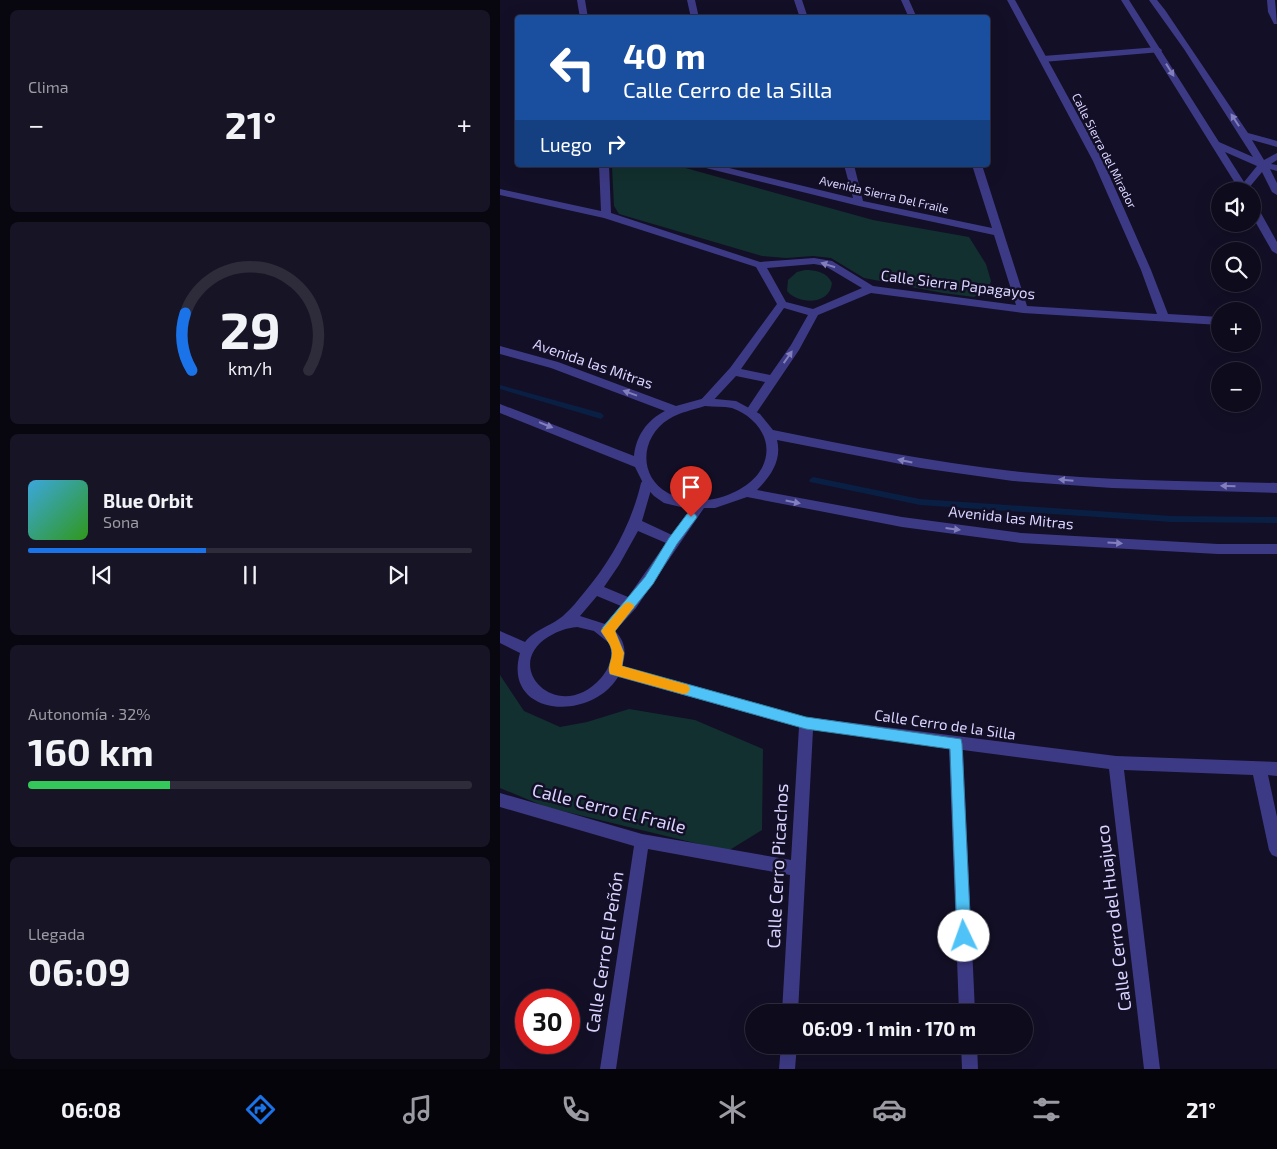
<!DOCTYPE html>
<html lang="es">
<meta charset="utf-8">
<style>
:root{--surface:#0e0b1c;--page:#171425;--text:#f1f3f6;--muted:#9b9ba3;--line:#2e2b3b;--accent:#1a73e8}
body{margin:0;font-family:"Exo 2",sans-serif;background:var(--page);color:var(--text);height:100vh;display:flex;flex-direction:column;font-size:19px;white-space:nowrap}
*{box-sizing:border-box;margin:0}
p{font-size:16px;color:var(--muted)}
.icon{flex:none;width:28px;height:28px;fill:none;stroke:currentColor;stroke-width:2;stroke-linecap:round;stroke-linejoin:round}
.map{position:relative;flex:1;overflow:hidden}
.details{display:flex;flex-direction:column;gap:10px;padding:10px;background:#08060f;width:500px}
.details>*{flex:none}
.banner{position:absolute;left:15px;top:15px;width:475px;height:152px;border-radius:5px;box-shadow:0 5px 20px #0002,0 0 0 1px var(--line);background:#1a4fa0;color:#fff;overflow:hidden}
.controls{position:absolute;left:711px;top:182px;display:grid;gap:10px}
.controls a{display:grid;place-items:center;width:50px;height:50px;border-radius:50%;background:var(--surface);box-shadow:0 5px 20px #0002,0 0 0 1px var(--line);font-size:25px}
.speed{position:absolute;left:15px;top:989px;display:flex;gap:10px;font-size:25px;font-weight:700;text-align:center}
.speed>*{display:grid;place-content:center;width:65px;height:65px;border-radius:50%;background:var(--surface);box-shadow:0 5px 20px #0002,0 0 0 1px var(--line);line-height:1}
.speed .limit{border:8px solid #d22;background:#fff;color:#111}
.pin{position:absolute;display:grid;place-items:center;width:42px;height:42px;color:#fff;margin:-51px -21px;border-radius:50% 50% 50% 0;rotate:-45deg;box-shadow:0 0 5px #0007}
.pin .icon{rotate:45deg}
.me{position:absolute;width:55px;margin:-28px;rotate:357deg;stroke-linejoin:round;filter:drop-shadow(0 0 4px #0008)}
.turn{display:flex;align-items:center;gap:18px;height:105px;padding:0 25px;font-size:22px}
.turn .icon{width:65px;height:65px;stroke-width:2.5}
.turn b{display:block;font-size:35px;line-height:42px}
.then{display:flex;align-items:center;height:48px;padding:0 25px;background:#0003;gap:10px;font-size:19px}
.big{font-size:38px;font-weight:700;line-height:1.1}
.details .card{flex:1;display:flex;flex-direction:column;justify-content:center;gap:8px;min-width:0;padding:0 18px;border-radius:8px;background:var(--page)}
.details .dial{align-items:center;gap:0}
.dial svg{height:130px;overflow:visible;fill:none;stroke:var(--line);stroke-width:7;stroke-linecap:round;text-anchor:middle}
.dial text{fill:var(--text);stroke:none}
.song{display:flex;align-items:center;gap:15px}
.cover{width:60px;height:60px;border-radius:8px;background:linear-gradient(135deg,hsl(200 70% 55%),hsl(110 70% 35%))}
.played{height:5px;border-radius:2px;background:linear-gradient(90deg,var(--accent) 40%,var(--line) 40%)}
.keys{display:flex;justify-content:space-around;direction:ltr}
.heat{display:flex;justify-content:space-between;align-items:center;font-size:28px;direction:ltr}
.charge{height:8px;border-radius:4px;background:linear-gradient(90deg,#34c759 32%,var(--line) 0)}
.trip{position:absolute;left:245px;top:1004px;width:288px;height:50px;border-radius:25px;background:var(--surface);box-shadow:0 5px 20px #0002,0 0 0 1px var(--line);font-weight:700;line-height:50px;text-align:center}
.dock{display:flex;height:80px;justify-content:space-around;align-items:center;background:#06040b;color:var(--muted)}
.dock .icon{width:35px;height:35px}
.dock .current{color:var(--accent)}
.dock b{font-size:22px;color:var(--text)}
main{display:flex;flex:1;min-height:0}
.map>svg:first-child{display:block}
</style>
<main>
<section class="details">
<div class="card"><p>Clima</p>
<div class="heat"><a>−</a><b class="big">21°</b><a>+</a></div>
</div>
<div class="card dial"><svg viewBox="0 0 100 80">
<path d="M14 69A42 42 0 1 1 86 69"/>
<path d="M14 69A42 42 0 0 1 10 34" stroke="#1a73e8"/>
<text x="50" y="56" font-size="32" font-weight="700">29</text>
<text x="50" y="72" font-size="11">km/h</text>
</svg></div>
<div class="card">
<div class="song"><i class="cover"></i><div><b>Blue Orbit</b><p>Sona</p></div></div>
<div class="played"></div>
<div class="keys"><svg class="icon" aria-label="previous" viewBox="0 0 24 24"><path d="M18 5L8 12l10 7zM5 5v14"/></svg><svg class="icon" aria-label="pause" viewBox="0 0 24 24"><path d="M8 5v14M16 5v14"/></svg><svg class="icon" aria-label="next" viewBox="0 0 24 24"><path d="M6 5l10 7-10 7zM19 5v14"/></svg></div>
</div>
<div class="card"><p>Autonomía · 32%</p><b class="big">160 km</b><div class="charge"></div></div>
<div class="card"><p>Llegada</p><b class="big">06:09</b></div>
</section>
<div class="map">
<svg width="777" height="1069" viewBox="0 0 777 1069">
<rect width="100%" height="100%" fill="#130f26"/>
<!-- green -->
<path fill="#12302f" d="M114 165H170L182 167 373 220 469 237 486 264 491 281 488 290 474 297 443 293 364 278 331 258 313 256 286 258 262 256 119 214 114 206 112 167Z
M305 270C316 270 327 272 332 283 330 305 299 305 287 291L288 280 297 272Z
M0 675 24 711 60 727 87 722 129 709 195 720 263 749 262 830 228 851 46 807 0 788Z"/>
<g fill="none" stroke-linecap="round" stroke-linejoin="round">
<!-- stream -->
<path fill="#0a1f44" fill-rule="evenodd" d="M0 385 101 413 104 416 101 419 0 389Z
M313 477 420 499 671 516 777 517V523L671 522 420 505 310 482 309 480Z"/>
<!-- pedestrian -->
<path fill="#3d3a85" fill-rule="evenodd" d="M658 47 662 50 661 52 543 62 539 59 543 56Z"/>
<!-- minor -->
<path fill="#3d3a85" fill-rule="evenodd" d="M77 0H85L88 18H80Z
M187 0H195L199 18H191Z
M294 0H302L308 18H300Z
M401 0H409L417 18H409Z
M507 0H515L603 161 651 270 668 314 720 317V325L523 313 371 293 318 315 299 350 255 415 251 416 245 412 265 382 236 376 209 405 205 406 199 402 230 368 277 304 256 267 104 218 0 195V189L101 211 99 165H109L111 213 260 262 314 258 332 261 373 286 516 305 494 235 359 206 202 167 200 165H217L353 198 344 165H354L363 201 492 228 472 165H482L527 306 657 314 641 270 593 161ZM314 264 325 266 362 288 313 309 286 302 267 268ZM284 308 308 315 291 345 270 375 241 369Z
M621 0H629L719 142 753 157 684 49 649 0H657L665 10 748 133 777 141V147L752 140 764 160 777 153V160L771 164 777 165V171L770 169 777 183V195L772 192 762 172 748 189 750 191H740ZM725 152 757 166 744 182Z
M767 0H775L777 24H774L768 12Z
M752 203 757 206 777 242V254L772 251 752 216Z
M147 478 151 480 153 483 142 521 172 535 196 502H204L206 505 136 608 115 631C125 641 127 653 122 666L306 717 616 756 777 762V776L768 775 777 817V857L772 855 769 850 753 775 624 770 660 1069H644L609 769 463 750 475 1012H459L449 748 313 730 298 1012H282L290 875 148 849 116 1069H100L134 846 0 807V793L142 834 291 860 299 727 118 677C90 723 2 716 20 653L0 643V631L25 642C36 628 53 626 65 614 72 608 77 601 83 594 111 561 131 525 141 483L143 480ZM138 531 166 543 128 597 104 587 119 565ZM97 596 121 606 105 624 80 616ZM77 627 94 631 109 643C114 655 110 668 101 678 59 726 0 667 48 637 58 631 66 628 77 627Z
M281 1045H297L295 1069H279Z
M461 1045H477L478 1069H462Z"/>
<!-- tertiary -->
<path fill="#3d3a85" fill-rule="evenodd" d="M0 346 58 362 176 406 205 398 236 401 260 414 273 430C352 446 432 462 512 471 600 481 689 481 777 483V493L612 488 513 481 421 468 277 440C282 460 271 476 257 490L402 517 521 533 718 544H777V554H718L521 543 402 527 247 497 215 508H185L164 503 154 496 144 485 135 467 0 413V404L134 456C136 436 147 420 165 411L51 368 0 354ZM205 406C214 407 223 406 232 408 260 418 278 447 258 474 239 498 195 509 168 493 137 476 141 436 169 419 181 412 192 410 205 406Z"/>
</g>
<!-- one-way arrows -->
<defs><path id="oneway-solid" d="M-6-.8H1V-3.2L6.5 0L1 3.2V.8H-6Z" transform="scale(1.25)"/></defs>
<g fill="#837fbc">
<use href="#oneway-solid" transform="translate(670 70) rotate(58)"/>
<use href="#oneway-solid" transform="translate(735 120) rotate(-123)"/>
<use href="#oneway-solid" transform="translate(328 265) rotate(-162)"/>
<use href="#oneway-solid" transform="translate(288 357) rotate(-55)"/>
<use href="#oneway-solid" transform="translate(130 393) rotate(-160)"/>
<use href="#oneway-solid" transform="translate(46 425) rotate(22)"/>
<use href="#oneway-solid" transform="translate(405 461) rotate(-168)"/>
<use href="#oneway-solid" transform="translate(566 480) rotate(-175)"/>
<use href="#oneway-solid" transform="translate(728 486) rotate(-179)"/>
<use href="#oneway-solid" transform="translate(293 502) rotate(11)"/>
<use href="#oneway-solid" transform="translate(453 529) rotate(7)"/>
<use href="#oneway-solid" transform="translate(615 543) rotate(3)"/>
</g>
<!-- route -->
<path fill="#4fc3f7" stroke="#337fa1" d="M191 513 195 514 197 517 195 520 177 544 153 584 115 631 124 653 122 666 306 717 461 739 462 744 471 936 469 941 464 943 459 941 457 936 450 749 306 729 110 674C107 667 112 661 112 653 112 645 105 638 101 631L103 627 145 577 169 538 187 514Z"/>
<!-- slow -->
<path fill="#f59e0b" d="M128 602 133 604 134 607 115 631 124 653 122 666 188 685 190 689 188 693 183 694 110 674C107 667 112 661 112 653 112 645 105 638 101 631L124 604Z"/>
<g text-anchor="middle" stroke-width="5" stroke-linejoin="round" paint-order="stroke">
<!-- far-street labels -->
<g font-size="12" fill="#d9d4ff" stroke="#130f26">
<text transform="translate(604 151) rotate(63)" y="4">Calle Sierra del Mirador</text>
<text transform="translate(384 195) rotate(13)" y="4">Avenida Sierra Del Fraile</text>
</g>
<!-- street labels -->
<g font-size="15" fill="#d9d4ff" stroke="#130f26">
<text transform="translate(458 285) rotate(7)" y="5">Calle Sierra Papagayos</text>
<text transform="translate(93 364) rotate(19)" y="5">Avenida las Mitras</text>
<text transform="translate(511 518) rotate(6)" y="5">Avenida las Mitras</text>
<text transform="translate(445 725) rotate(8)" y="5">Calle Cerro de la Silla</text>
</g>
<!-- near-street labels -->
<g font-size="18" fill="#d9d4ff" stroke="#130f26">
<text transform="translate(109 809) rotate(14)" y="6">Calle Cerro El Fraile</text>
<text transform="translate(278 866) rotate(-87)" y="6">Calle Cerro Picachos</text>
<text transform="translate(614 918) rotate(-97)" y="6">Calle Cerro del Huajuco</text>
<text transform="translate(105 952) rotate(-81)" y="6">Calle Cerro El Peñón</text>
</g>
</g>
</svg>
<div class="controls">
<a><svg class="icon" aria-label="sound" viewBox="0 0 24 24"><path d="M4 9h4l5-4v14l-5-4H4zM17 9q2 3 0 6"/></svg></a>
<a><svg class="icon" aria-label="search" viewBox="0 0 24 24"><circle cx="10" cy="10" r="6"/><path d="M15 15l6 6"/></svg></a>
<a>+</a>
<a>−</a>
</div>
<div class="speed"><div class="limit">30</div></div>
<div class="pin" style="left:191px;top:517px;background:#d93025"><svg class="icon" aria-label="arrive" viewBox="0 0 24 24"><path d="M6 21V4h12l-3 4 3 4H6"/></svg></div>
<svg class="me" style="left:464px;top:936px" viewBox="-20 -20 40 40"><circle r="19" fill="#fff"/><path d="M0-13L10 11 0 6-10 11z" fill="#4fc3f7"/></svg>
<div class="trip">06:09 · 1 min · 170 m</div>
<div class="banner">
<div class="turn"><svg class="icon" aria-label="left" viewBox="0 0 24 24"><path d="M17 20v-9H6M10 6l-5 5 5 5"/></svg><div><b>40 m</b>Calle Cerro de la Silla</div></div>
<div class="then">Luego<svg class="icon" aria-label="right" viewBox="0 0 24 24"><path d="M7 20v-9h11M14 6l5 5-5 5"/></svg></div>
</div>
</div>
</main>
<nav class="dock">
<b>06:08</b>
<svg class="icon current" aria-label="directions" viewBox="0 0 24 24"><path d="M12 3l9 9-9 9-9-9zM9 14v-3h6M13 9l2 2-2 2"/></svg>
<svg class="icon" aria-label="music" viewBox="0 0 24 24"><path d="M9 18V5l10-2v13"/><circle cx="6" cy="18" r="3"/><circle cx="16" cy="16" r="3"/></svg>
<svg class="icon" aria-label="phone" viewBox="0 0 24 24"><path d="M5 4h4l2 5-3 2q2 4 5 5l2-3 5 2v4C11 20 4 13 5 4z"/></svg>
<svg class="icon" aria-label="climate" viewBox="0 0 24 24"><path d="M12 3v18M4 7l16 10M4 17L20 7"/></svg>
<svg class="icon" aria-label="car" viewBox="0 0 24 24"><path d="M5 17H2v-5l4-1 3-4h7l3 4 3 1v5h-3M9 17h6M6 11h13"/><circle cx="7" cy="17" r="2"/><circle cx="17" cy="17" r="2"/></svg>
<svg class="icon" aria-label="filters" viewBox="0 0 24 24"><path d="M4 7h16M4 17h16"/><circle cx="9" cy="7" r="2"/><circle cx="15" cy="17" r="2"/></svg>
<b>21°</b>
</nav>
